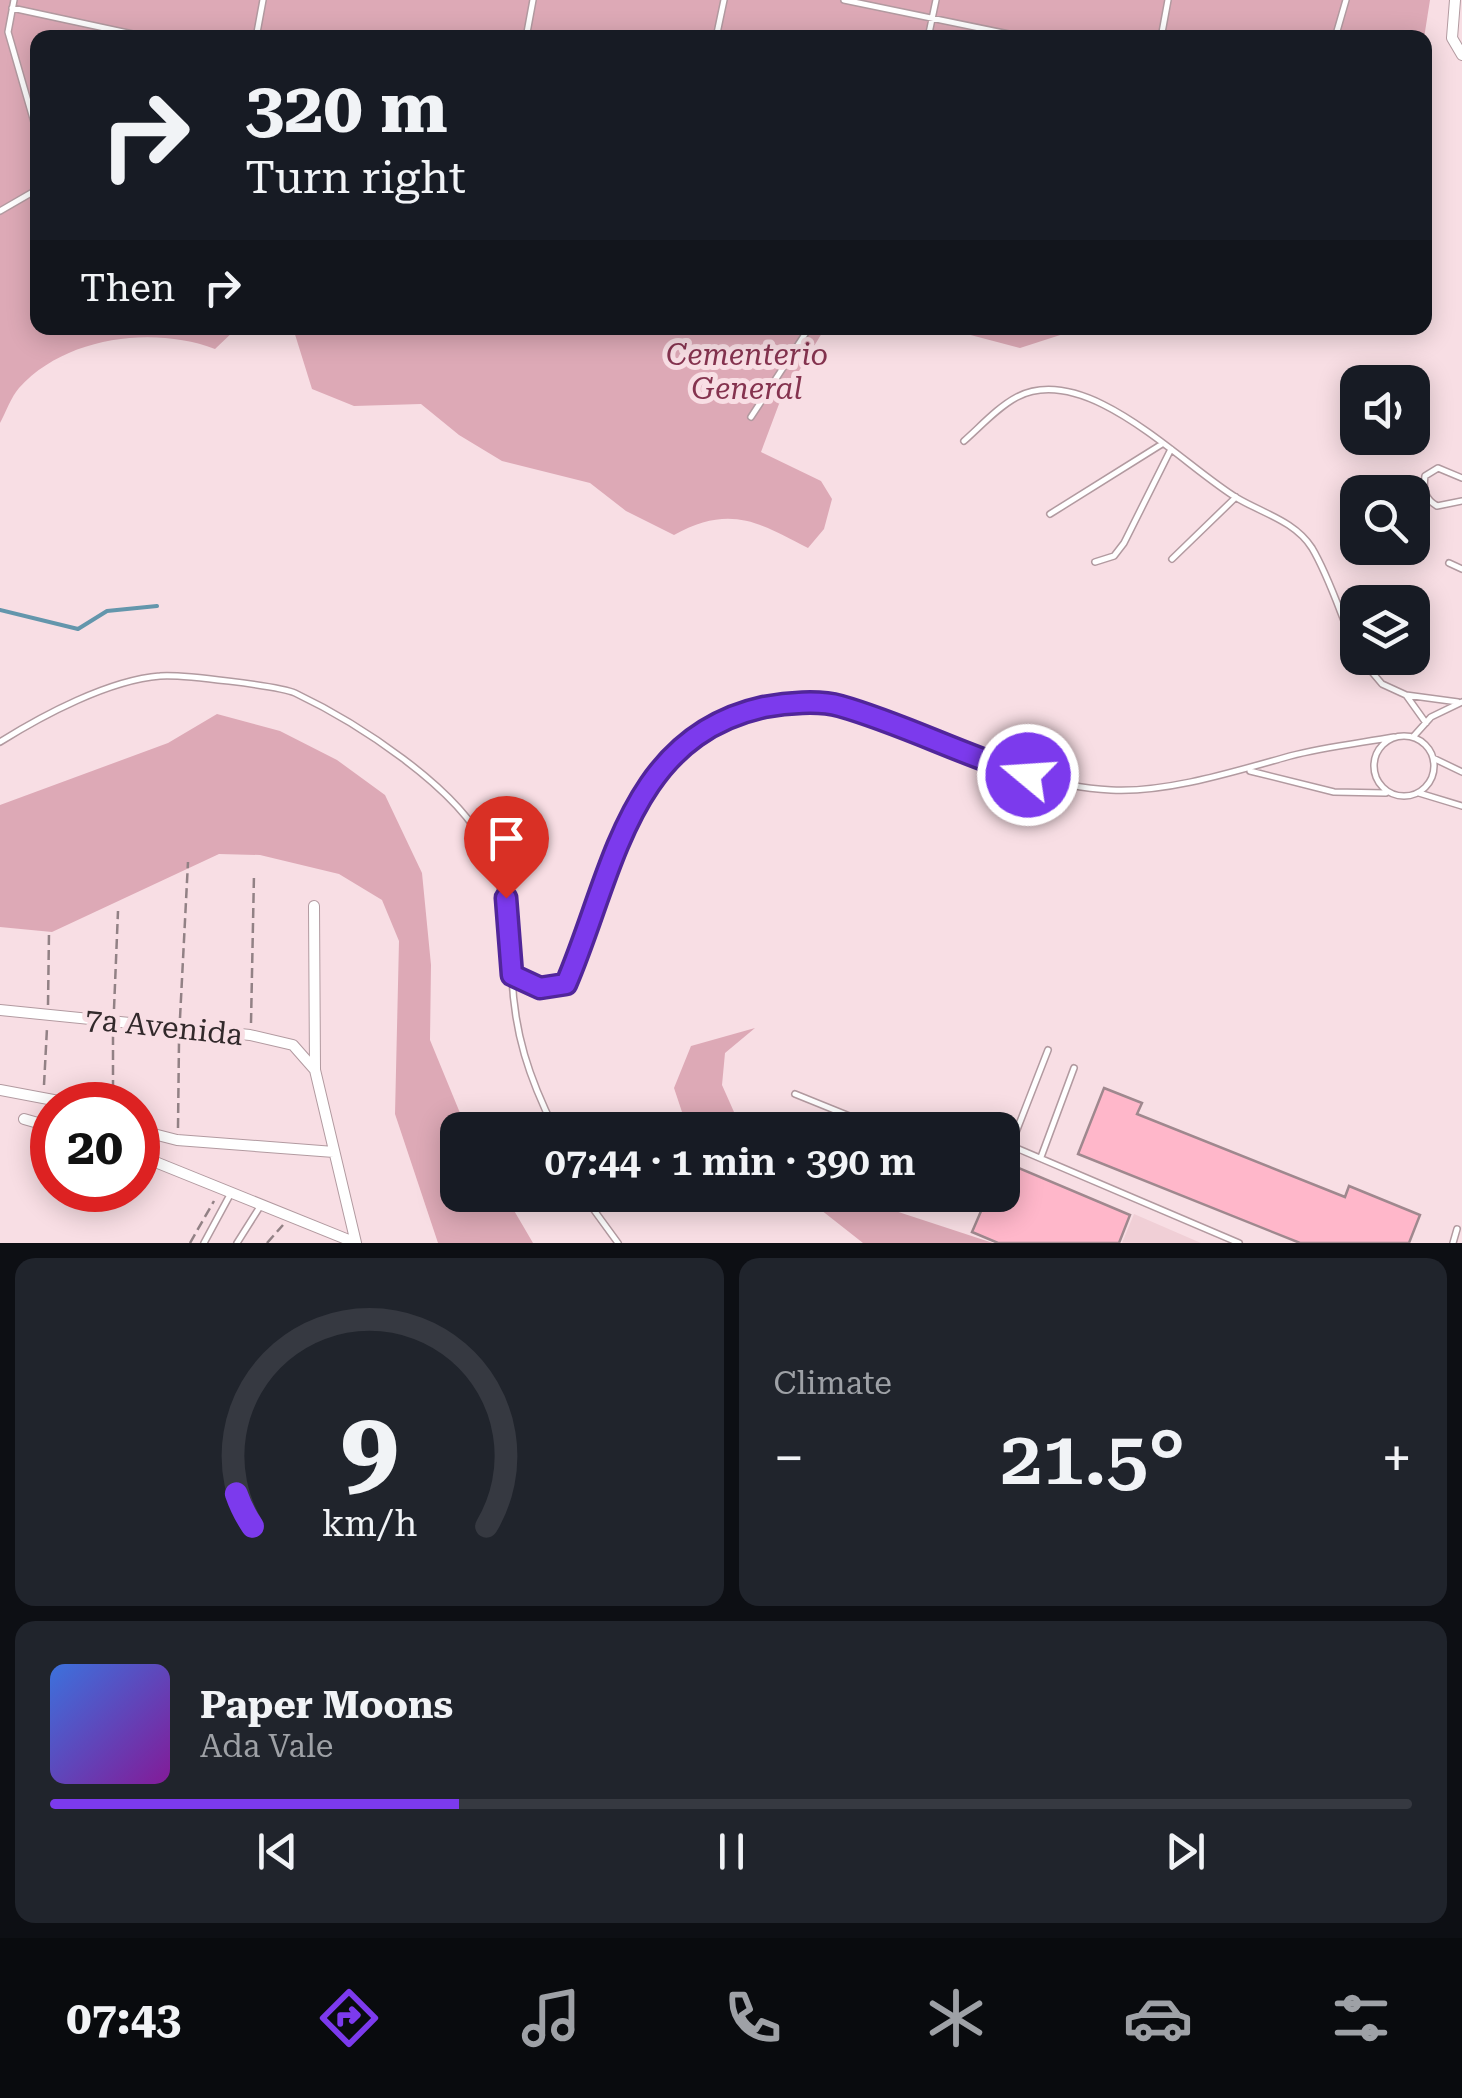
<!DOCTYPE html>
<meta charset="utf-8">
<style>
:root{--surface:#171b24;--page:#20242c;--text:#f1f3f6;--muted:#9ea1a6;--line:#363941;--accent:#7c3aed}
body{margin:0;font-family:"Roboto Serif",serif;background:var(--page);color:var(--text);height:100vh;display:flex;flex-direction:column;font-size:38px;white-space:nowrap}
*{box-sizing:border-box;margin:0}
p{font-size:32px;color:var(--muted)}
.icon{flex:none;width:55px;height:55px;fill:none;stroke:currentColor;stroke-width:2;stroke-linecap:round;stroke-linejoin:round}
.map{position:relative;height:1243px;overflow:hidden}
.details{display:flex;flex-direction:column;gap:15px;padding:15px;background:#0d0f14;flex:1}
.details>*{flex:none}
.banner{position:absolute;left:30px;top:30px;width:1402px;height:305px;border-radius:20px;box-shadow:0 5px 25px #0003;background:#171b24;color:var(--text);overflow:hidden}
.controls{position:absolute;left:1340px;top:365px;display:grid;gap:20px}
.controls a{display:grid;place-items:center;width:90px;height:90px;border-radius:20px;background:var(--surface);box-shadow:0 5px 25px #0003;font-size:50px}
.speed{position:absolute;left:30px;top:1082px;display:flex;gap:20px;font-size:50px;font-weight:700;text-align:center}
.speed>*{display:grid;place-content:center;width:130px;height:130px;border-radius:50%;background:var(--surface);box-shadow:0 5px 25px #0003;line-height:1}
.speed .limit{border:15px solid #d22;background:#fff;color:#111}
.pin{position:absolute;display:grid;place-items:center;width:85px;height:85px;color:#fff;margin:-102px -42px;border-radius:50% 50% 50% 0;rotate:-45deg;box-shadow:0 0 10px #0007}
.pin .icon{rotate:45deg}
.me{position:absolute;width:110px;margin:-55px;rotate:288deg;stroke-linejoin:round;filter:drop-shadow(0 0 8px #0008)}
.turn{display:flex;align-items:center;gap:35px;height:210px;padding:0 50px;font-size:45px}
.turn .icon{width:130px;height:130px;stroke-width:2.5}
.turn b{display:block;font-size:70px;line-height:85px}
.then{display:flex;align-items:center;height:95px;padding:0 50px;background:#0003;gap:20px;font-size:38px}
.big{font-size:75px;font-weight:600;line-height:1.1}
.details .card{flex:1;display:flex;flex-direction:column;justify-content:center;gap:15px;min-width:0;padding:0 35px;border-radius:20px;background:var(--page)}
.details .dial{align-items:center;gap:0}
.dial svg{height:260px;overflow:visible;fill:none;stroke:var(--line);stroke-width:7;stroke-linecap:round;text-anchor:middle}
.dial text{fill:var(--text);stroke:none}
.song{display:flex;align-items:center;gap:30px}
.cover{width:120px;height:120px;border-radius:15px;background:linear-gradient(135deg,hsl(220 70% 55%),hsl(290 70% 35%))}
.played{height:10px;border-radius:5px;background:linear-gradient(90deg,var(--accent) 30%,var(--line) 30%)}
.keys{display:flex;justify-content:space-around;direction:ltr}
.heat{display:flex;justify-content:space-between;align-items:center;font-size:55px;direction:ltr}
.details .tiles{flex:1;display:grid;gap:15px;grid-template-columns:1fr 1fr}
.card:last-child{grid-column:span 2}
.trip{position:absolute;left:440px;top:1112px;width:580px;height:100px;border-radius:20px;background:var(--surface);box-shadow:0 5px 25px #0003;font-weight:600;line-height:100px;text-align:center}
.dock{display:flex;height:160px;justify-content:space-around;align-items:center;background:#090b0e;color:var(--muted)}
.dock .icon{width:70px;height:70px}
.dock .active{color:var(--accent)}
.dock b{font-size:45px;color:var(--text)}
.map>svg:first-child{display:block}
</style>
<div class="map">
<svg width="1462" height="1243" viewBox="0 0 1462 1243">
<rect width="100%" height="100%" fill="#f8dee4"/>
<!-- built -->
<path fill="#f0cfd6" d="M1134 1214 1201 1243H1122Z"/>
<!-- green -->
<path fill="#dda9b6" d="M0 0H1430L1424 38H38V328H237L215 349C154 326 66 336 19 388 11 397 6 412 0 423Z
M293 328H825L779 404 761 452 821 481 832 499 824 529 808 548C757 521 729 505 674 535L626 511 590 483 502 461 459 435 421 404 354 406 312 389Z
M944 328H1082L1020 348Z
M217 714 280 731 337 760 385 795 422 873 431 965 430 1040 467 1130H458V1195H505L533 1243H438L395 1114 399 941 382 900 339 874 260 855 219 854 52 932 0 927V805L168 743Z
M755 1028 725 1053 722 1085 742 1130H688L674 1088 691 1046Z
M802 1195H860L868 1202 993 1243H863Z"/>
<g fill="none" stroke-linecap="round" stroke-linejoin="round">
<!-- stream -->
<path stroke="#6496ac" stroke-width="4" d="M0 610 78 629 107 611 157 606"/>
</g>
<!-- building -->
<path fill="#ffb7ca" stroke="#9f888e" stroke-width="2.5" d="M1104 1088 1142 1103 1137 1114 1345 1197 1349 1186 1420 1215 1409 1243H1300L1078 1154Z
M1002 1161 1130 1215 1119 1243H998L972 1232 988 1195H1002Z"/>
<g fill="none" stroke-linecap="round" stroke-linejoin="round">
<defs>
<path id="lane" d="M14 0 8 32 38 136
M844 0 1028 38
M12 8 151 38
M256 38 263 0
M526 38 533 0
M716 38 724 0
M928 38 936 0
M1161 38 1168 0
M1335 38 1346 0
M0 211 38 189
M751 417 809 328
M964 441C981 426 998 407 1017 397 1087 361 1182 465 1237 498 1262 513 1295 521 1312 548 1331 580 1342 620 1358 654
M1462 478 1438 468 1425 476C1423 490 1425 499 1437 506L1462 501
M1050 514 1162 444
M1172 559 1236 497
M1095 562 1114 556 1124 543 1171 449
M1449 563 1462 569
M1360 658 1382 684 1406 695 1426 723
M1406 695 1458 702
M1374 766a30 30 0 1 1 60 0a30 30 0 1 1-60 0Z
M1413 737 1431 717 1462 702
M0 742C43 715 109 680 160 676 179 674 280 686 295 693 356 722 458 787 487 849 506 890 507 931 512 975L539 988 566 984C595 918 609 833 655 775 696 721 768 692 837 704 858 708 880 721 901 728 970 754 1037 786 1111 790 1167 793 1236 771 1290 756 1324 747 1360 743 1394 737
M1433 758 1462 772
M1250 771 1334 792 1386 793
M1419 793 1462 806
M512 975C514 1033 529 1078 555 1130
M795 1094 884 1130
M1002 1142 1239 1243
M1011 1145 1048 1050
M1041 1157 1074 1068
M583 1195 618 1243
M204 1243 231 1193
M237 1243 261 1205
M1453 1243 1457 1229"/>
<path id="street" d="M1455 0 1452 38 1462 55
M314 906 315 1070 356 1243
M0 1010 250 1035 293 1045 315 1070
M0 1090 80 1105
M24 1119 52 1127
M138 1130 177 1140 334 1152
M138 1155 356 1243"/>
</defs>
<!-- lane casing -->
<use href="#lane" stroke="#b29aa0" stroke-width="8"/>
<!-- street casing -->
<use href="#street" stroke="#b29aa0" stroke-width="12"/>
<!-- path -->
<path stroke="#928185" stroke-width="2.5" stroke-dasharray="10 5" stroke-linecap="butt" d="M48 1005 49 932
M114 1009 118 911
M180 1018 188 862
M251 1023 254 874
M44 1085 47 1028
M113 1105V1032
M178 1128 179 1041
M190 1243 214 1201
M267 1243 283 1225"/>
<!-- lane -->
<use href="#lane" stroke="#fff" stroke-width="5"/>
<!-- street -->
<use href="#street" stroke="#fff" stroke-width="10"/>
</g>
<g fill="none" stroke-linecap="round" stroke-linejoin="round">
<defs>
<path id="route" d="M506 898 512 975 540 988 566 984C613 875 627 737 764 707 786 703 819 700 840 706 904 724 964 756 1028 775"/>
</defs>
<!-- route casing -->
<use href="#route" stroke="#51269a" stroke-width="25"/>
<!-- route -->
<use href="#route" stroke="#7c3aed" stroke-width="18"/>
</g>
<g text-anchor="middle" stroke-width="10" stroke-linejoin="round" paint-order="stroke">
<!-- park labels -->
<g font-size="30" font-style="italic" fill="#85334f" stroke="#f8dee4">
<text x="747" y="365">Cementerio<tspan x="747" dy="34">General</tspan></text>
</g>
<!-- street labels -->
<g font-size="30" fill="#32292b" stroke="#f8dee4">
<text transform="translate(164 1027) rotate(6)" y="10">7a Avenida</text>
</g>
</g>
</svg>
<div class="controls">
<a><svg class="icon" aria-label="sound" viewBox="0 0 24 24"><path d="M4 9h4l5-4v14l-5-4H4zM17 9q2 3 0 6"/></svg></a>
<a><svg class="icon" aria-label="search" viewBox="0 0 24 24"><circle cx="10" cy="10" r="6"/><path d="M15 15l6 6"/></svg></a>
<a><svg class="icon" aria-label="layers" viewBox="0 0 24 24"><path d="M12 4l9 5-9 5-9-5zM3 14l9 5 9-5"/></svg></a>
</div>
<div class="speed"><div class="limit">20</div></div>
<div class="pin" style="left:506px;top:898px;background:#d93025"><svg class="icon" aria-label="arrive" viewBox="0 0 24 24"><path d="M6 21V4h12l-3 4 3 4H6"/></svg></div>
<svg class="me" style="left:1028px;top:775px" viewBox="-20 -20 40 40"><circle r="17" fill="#7c3aed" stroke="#fff" stroke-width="3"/><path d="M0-11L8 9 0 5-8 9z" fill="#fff"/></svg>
<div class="trip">07:44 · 1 min · 390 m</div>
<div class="banner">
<div class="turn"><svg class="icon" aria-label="right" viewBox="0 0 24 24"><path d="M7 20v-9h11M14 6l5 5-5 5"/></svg><div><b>320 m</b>Turn right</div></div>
<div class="then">Then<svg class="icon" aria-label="right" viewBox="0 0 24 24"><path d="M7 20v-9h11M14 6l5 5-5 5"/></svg></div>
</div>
</div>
<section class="details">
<div class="tiles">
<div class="card dial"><svg viewBox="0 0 100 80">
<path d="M14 69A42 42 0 1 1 86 69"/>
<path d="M14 69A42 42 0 0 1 9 59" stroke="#7c3aed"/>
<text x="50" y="56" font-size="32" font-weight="700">9</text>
<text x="50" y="72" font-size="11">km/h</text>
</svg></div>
<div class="card"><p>Climate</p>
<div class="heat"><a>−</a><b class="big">21.5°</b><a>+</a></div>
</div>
<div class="card">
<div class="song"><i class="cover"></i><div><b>Paper Moons</b><p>Ada Vale</p></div></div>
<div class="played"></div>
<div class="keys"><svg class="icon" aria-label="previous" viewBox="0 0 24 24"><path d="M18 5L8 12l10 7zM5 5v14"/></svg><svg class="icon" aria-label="pause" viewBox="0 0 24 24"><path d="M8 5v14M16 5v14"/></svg><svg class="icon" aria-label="next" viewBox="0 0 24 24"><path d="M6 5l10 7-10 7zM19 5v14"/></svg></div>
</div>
</div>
</section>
<nav class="dock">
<b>07:43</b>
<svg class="icon active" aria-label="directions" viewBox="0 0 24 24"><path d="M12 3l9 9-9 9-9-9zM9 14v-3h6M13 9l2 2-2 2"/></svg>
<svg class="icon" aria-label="music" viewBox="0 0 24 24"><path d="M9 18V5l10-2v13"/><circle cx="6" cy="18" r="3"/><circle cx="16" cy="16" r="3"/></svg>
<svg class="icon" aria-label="phone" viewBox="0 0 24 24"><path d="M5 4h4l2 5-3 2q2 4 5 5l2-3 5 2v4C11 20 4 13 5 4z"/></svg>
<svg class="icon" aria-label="climate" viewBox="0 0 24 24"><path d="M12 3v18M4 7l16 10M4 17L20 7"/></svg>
<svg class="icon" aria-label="car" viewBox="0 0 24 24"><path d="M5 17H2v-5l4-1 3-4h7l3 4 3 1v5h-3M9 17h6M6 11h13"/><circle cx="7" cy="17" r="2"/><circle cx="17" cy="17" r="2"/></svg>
<svg class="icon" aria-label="filters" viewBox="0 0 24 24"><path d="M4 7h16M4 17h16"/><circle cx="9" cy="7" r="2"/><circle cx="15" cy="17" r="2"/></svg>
</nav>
